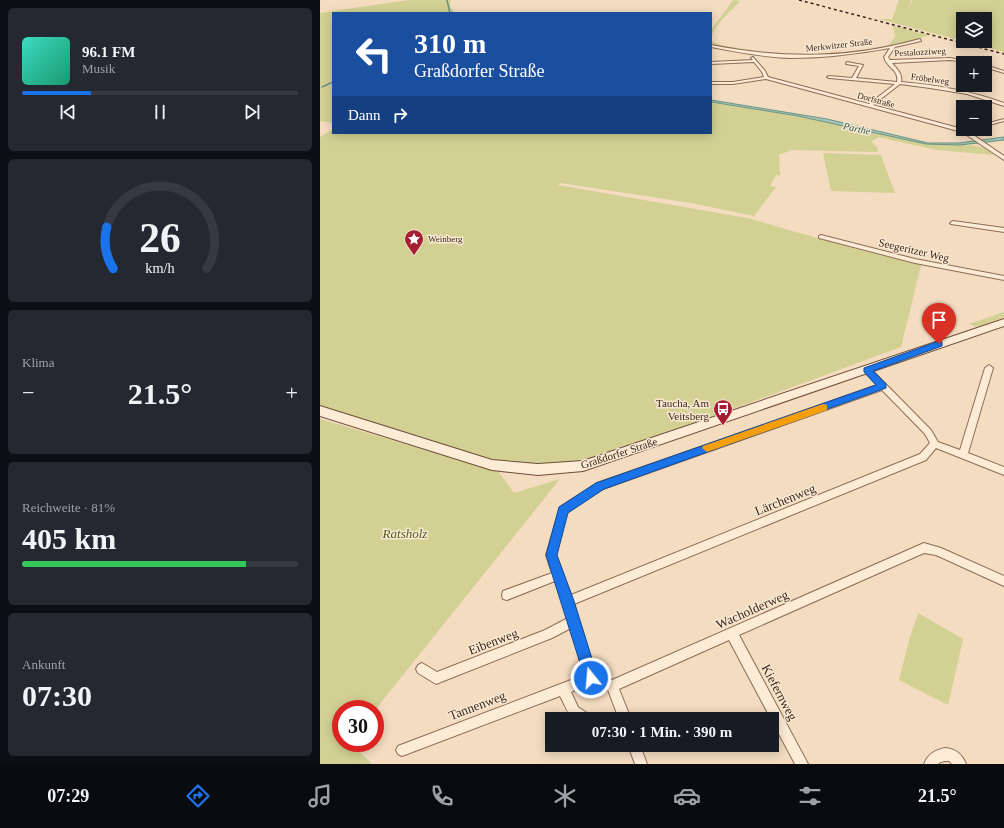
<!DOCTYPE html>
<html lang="de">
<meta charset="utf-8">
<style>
:root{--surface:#171b24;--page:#242831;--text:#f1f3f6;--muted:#9ea1a6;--line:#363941;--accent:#1a73e8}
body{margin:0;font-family:Georgia,serif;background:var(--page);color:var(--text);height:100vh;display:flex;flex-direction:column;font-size:15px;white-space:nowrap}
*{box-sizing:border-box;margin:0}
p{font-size:13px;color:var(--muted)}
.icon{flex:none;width:22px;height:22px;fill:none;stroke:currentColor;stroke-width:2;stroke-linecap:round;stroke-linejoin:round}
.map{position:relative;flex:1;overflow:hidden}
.drawer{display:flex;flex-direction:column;gap:8px;padding:8px;background:#0d0f14;width:320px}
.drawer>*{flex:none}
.hud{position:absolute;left:12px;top:12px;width:380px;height:122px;border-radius:0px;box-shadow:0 2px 10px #0003;background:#1a4fa0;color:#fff;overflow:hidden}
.tools{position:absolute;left:636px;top:12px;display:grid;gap:8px}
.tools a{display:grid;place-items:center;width:36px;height:36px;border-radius:0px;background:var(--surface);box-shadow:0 2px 10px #0003;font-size:20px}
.speed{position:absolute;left:12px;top:700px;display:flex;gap:8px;font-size:20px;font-weight:700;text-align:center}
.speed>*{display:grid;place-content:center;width:52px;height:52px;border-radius:50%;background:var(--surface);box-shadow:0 2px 10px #0003;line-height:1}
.speed .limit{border:6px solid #d22;background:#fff;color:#111}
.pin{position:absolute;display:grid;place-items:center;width:34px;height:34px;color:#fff;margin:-41px -17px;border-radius:50% 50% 50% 0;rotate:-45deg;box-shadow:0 0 4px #0007}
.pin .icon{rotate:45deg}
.me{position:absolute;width:44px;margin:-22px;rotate:343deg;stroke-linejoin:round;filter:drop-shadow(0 0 3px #0008)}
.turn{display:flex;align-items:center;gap:14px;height:84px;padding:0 16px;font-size:18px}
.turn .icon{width:52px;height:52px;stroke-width:2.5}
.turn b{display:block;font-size:28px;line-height:34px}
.then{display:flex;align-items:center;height:38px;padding:0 16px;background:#0003;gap:8px;font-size:15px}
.big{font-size:30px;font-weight:700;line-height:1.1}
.drawer .widget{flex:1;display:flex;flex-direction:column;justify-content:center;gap:6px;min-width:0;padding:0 14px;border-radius:6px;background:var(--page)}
.drawer .dial{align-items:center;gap:0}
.dial svg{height:104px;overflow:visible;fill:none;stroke:var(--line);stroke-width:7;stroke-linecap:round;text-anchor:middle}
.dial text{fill:var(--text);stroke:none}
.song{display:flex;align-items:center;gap:12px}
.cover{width:48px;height:48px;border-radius:6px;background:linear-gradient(135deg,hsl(170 70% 55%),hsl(160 70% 35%))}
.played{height:4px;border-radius:2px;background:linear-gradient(90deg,var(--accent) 25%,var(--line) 25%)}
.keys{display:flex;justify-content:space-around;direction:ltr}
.heat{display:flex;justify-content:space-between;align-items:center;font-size:22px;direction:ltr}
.charge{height:6px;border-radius:3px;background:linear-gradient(90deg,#34c759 81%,var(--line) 0)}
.trip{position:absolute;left:225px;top:712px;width:234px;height:40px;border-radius:0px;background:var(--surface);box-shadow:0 2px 10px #0003;font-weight:700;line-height:40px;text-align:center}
.dock{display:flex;height:64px;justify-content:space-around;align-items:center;background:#090b0e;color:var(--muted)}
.dock .icon{width:28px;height:28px}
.dock .active{color:var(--accent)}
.dock b{font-size:18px;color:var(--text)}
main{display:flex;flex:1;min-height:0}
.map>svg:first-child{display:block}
</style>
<main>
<section class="drawer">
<div class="widget">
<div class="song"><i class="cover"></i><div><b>96.1 FM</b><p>Musik</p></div></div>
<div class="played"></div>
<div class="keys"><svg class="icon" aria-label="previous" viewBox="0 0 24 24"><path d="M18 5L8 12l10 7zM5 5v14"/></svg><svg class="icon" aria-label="pause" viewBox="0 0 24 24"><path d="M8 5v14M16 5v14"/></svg><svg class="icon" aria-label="next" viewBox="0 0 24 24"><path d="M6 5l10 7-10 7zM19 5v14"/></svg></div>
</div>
<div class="widget dial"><svg viewBox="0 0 100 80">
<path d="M14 69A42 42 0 1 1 86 69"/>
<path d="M14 69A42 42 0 0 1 9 37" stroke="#1a73e8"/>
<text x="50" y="56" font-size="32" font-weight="700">26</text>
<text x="50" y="72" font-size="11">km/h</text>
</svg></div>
<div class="widget"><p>Klima</p>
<div class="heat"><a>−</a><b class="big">21.5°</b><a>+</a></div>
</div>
<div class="widget"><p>Reichweite · 81%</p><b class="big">405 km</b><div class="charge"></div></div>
<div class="widget"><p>Ankunft</p><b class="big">07:30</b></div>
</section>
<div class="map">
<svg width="684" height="764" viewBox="0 0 684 764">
<rect width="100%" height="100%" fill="#f3dcc0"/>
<!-- green -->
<path fill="#d2d093" d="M89 0H132L130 1V6L135 13H13V123L0 121V90L2 89H0V13Z
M413 0 420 1C411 12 391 26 391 41L405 46 456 54 455 56 391 45V30Z
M579 0H591L589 9 592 0H684V52L643 41H665V19H643V41L559 19H572Z
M573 26 609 35 586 43 568 46 575 37Z
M391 103 472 115 601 143 656 146 666 148 674 155 617 150 558 137 551 142 557 147 558 152 472 150 459 155 460 176 456 175 450 186 456 187 434 216 371 203 241 183 238 185 427 218 536 249 601 265 581 347 364 427 278 456 255 462 208 465 180 462 0 409V137L13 129V133H391Z
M503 153 561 155 575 193 511 191Z
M684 312V317L657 327 649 324Z
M0 419 178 471 194 493 240 479 55 710 21 709V743H31L52 764H0Z
M598 613 643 639 628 705 579 680 590 637Z"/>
<!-- water -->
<path fill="#a3c4b6" stroke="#699483" d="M391 100 507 119 608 143H639L684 137V140L640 145 606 144 478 116 391 102Z"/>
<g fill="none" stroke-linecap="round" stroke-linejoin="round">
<!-- stream -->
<path stroke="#699483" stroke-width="1.5" d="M127 0 130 13
M2 87 13 82"/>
<defs>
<path id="street" d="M600 39 601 41 575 47 568 57 570 60 630 58 657 63 630 60 572 63C577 69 583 74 581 82 617 85 651 91 684 103V106L647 94 610 88 580 84 553 105 646 130 684 156V160L642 132 446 79 413 84H391V82H413L444 77 442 72 434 62 391 64V62L433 60 431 58 433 57 445 71 448 77 549 104 575 84 509 78 507 77 509 76 532 78 539 66 526 64 527 62 543 65 536 78 577 82C579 72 571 69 567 63 565 61 565 59 564 57L570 48C537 54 504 58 470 58 443 57 417 52 391 47V45C463 59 529 59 600 39Z
M665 65 684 71V73L665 67Z
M684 119V121L665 126V124Z
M633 221 684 228V232L631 224 630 223Z
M501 235 595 259 684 276V280L595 263 499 238V236Z
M669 365 673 368 648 453 684 467V475L616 448 606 460 254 604 276 674 292 680 604 543 621 548 684 576V586L616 555 604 553 419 635 488 764H475L409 640 299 689 311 719H299L288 690 271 684 251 692 258 707 270 715 272 719C247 719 251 717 240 696L82 756 78 754 76 750 78 746 264 675 251 628 232 638 116 684 98 673 96 669 98 665 102 663 117 672 225 630 248 618 235 581 187 600 183 599 182 595 183 591 232 573 226 555 240 507 277 483 557 385 543 370 547 367 550 368 611 430 618 442 640 450 665 368ZM562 390 605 434 610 443 600 454 251 595 236 555 247 512 283 489Z
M308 745H320L327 764H315Z
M625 748C636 749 642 754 646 764H632L629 761H625L621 762 618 764H604C608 754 615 750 625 748Z"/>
<path id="secondary" d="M684 319V326L263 471 218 475 172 470 0 416V406L172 460 218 464 263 461Z"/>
</defs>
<!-- street casing -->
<use href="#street" stroke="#8e6c56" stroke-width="2"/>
<!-- secondary casing -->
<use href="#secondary" stroke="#704d39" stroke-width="2"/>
<!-- street -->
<use href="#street" fill="#fcebd5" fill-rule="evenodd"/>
<!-- secondary -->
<use href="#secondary" fill="#fcebd5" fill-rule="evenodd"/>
<!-- rail -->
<path stroke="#3c271c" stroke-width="1.5" stroke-dasharray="3 3" stroke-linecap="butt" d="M479 0 684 54"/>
</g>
<!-- route -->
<path fill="#1a73e8" stroke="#114b97" d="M619 341 622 342V346L553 371 566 384V388L284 489 248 513 237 555 254 601 278 678 276 682 271 684 266 682 226 555 239 507 276 483 556 385 544 372V368Z"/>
<!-- slow -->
<path fill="#f59e0b" d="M503 404 507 405V410L387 452 382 448 383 446Z"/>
<!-- icons -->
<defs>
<symbol id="sight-pin" viewBox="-11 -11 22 30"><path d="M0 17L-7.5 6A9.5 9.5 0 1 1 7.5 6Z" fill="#a41f33" stroke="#f9e8d1"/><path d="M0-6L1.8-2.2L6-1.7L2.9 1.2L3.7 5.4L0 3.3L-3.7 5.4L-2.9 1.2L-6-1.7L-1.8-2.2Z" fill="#fff"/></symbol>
<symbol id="bus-pin" viewBox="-11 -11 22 30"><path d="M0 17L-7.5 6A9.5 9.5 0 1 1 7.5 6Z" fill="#a41f33" stroke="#f9e8d1"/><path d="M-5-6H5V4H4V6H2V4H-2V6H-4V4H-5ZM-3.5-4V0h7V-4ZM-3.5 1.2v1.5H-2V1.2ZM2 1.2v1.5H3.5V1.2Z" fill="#fff"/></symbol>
</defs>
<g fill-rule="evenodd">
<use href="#sight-pin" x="83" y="228" width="22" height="30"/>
<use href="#bus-pin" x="392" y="398" width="22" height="30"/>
</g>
<g text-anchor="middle" stroke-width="3" stroke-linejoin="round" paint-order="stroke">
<!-- far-street labels -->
<g font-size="9" fill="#3c271c" stroke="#f9e8d1">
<text transform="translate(519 45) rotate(-6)" y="3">Merkwitzer Straße</text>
<text transform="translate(600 52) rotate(-3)" y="3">Pestalozziweg</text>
<text transform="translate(610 79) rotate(8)" y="3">Fröbelweg</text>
<text transform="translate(556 100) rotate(15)" y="3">Dorfstraße</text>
</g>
<!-- far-poi labels -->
<g font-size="9" fill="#3c271c" stroke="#f9e8d1" text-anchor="start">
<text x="108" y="242">Weinberg</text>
</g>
<!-- far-water labels -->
<g font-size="10" font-style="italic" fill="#295e53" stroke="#f9e8d1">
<text transform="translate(537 128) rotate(12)" y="4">Parthe</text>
</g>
<!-- street labels -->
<g font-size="11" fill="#3c271c" stroke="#f9e8d1">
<text transform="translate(594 250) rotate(13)" y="4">Seegeritzer Weg</text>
<text transform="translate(299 453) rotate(-18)" y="4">Graßdorfer Straße</text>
</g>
<!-- poi labels -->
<g font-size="11" fill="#3c271c" stroke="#f9e8d1" text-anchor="end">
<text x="389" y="407">Taucha, Am<tspan x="389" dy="13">Veitsberg</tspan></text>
</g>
<!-- near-street labels -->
<g font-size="13" fill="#3c271c" stroke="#f9e8d1">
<text transform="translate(465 499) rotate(-22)" y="5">Lärchenweg</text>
<text transform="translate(432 609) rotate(-24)" y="5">Wacholderweg</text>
<text transform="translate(173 641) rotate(-21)" y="5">Eibenweg</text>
<text transform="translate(460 692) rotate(62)" y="5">Kiefernweg</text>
<text transform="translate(157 705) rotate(-21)" y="5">Tannenweg</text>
</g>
<!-- near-park labels -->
<g font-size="13" font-style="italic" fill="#555b20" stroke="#f9e8d1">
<text x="85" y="538">Ratsholz</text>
</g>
</g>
</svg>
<div class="tools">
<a><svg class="icon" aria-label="layers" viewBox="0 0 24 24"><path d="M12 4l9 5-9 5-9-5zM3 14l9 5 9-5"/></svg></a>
<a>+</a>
<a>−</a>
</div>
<div class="speed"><div class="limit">30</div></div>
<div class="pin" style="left:619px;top:344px;background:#d93025"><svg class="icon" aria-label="arrive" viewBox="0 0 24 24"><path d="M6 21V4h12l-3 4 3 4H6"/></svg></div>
<svg class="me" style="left:271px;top:678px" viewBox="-20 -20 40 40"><circle r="17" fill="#1a73e8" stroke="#fff" stroke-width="3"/><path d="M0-11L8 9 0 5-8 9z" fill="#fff"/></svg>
<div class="trip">07:30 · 1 Min. · 390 m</div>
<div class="hud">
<div class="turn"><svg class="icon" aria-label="left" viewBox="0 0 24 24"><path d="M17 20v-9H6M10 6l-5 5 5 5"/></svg><div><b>310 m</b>Graßdorfer Straße</div></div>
<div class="then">Dann<svg class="icon" aria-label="right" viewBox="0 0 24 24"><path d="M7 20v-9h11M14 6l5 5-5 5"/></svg></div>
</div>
</div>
</main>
<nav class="dock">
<b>07:29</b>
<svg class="icon active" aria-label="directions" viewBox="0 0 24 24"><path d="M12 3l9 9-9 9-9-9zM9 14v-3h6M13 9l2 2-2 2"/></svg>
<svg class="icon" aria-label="music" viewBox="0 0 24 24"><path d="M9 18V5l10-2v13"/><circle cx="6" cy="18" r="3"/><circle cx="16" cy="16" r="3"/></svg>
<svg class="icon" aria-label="phone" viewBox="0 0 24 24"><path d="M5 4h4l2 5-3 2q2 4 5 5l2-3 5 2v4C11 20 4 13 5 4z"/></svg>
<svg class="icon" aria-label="climate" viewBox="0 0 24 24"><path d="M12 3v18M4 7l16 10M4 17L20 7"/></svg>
<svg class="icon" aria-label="car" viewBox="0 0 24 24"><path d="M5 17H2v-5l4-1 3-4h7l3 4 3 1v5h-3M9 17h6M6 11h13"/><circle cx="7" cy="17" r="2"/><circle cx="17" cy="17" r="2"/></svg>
<svg class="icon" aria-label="filters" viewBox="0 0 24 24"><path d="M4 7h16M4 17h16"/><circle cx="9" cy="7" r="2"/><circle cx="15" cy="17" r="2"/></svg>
<b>21.5°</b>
</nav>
